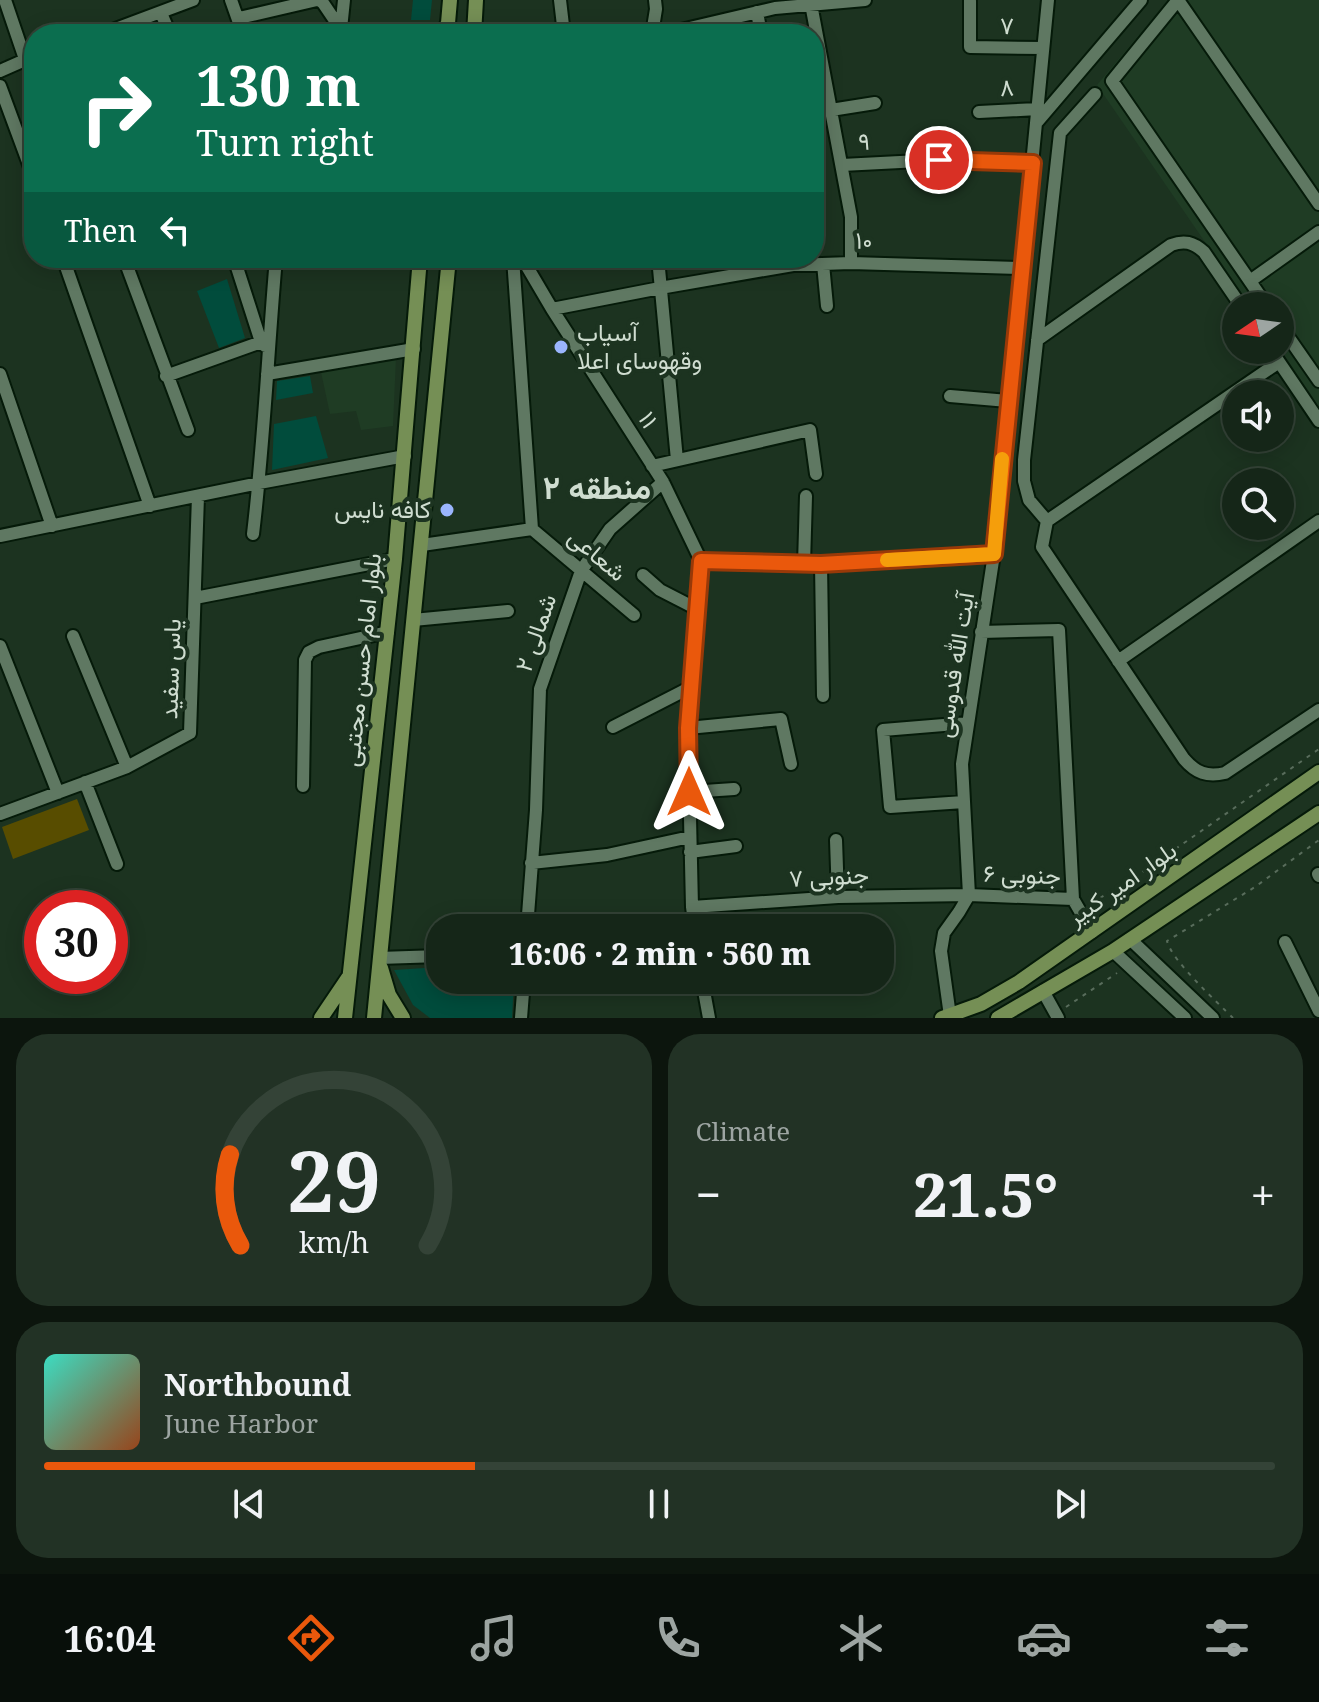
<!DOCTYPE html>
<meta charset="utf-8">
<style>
:root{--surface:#152618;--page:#223225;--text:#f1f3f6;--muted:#9da5a2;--line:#344337;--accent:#ea580c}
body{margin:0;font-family:"Noto Serif",Vazirmatn,serif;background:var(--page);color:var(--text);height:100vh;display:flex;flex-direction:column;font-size:30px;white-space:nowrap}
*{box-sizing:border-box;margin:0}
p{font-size:26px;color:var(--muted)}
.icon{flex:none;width:44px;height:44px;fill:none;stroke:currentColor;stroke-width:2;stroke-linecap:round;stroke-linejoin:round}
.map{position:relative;height:1018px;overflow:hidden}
.sheet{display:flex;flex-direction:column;gap:16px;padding:16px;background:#0c150d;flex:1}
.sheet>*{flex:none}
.banner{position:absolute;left:24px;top:24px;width:800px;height:244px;border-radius:32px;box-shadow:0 4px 20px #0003,0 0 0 2px var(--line);background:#0b6e4f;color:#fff;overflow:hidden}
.needle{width:52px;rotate:257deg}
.tools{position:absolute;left:1222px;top:292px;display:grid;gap:16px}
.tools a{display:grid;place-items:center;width:72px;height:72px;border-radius:50%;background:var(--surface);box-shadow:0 4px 20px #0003,0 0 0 2px var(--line);font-size:40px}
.speed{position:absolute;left:24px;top:890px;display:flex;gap:16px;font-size:40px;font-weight:700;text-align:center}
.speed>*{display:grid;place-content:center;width:104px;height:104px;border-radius:50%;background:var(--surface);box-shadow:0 4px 20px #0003,0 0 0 2px var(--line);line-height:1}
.speed .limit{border:12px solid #d22;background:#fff;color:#111}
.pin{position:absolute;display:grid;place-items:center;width:68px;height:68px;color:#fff;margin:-34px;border:4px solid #fff;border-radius:50%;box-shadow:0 2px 8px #0007}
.me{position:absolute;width:88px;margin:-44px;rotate:0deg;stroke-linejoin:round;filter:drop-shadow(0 0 6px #0008)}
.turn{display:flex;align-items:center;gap:28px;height:168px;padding:0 40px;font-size:36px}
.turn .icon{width:104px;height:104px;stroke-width:2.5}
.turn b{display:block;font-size:56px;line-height:68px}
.then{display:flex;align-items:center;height:76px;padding:0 40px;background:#0003;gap:16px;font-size:30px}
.big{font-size:60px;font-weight:800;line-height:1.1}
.sheet .card{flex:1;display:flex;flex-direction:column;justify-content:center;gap:12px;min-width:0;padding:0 28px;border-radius:32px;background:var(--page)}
.sheet .dial{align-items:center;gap:0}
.dial svg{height:208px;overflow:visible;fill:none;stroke:var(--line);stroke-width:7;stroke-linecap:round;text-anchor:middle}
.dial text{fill:var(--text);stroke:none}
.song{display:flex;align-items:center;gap:24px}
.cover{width:96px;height:96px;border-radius:12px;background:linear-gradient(135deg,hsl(170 70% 55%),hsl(20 70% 35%))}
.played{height:8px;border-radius:4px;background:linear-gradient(90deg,var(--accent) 35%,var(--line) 35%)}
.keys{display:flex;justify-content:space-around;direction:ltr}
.heat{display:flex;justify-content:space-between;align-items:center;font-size:44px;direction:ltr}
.sheet .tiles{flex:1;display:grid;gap:16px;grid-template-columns:1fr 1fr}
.card:last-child{grid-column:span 2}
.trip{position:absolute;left:426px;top:914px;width:468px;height:80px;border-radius:32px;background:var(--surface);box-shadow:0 4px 20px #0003,0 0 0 2px var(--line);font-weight:800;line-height:80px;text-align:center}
.dock{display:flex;height:128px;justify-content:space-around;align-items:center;background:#080f0a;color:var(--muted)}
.dock .icon{width:56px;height:56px}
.dock .selected{color:var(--accent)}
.dock b{font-size:36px;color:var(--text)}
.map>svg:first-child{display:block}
</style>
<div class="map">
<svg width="1319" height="1018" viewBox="0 0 1319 1018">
<rect width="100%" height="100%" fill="#1c3320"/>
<!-- built -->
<path fill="#1f3c24" d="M1168 0H1319V409L1279 350 1280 306H1249L1097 85Z
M396 358 393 426 361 430 356 411 330 414 321 372Z"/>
<!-- green -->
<path fill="#584d00" d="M77 799 89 830 13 859 2 827Z"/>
<!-- building -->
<path fill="#014c3c" d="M413 0H432L430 20H411Z
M227 279 245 338 219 348 197 291Z
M310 376 313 393 276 400 277 381Z
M316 416 328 458 272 470 274 424Z
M440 967V980H514L512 1018H430L413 1005 394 970Z"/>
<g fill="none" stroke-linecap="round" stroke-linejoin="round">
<defs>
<path id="minor" d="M5 0 25 59
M231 0 243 34
M319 0 323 3 344 34
M560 0 564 34
M970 1V47L1043 48
M811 4 851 217V263
M757 12 761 34
M161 13 170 34
M239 18 317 0
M341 29 344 0
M102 34 193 0
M652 34 656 9 655 0
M664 34 775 8 865 0
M0 71 34 56
M0 86 34 178
M1095 94 1060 133 1024 460V481L1029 500 1047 521 1042 547 1184 759C1196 773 1207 777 1225 773L1319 710
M831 110 875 103
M979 112 1038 109
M1037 122 1141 0
M842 165 939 160 1033 163
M63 258 150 506
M124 258 188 430
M234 258 261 342 265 346
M513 258 532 529
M522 258 552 309 663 482 701 561 688 728 692 907 695 928
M658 258 677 460
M823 264 827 306
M1250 281 1319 232
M1267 306 1112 81 1178 0 1319 204
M552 309 660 288 793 265 851 263 1021 268
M1280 325 1319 381
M1037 340 1171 245C1184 240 1193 242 1204 252L1241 306
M1271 350 1319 421
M0 374 52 526
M267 374 414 349
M166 376 261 342
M950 396 1008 401
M652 466 810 430 816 474
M1047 521 1279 362
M532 529 634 615
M253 534C264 442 268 350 276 258
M0 536 259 483 405 456
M422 545 532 529
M701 561 821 564 994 554
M804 564 806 496
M821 564 823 696
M643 575 660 590 697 609
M195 598 395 559
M413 620 508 611
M981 632 1059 630 1073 899 1092 932
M73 636 127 767
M0 646 58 793
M1118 661 1319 521
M613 727 691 687
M688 728 781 719 791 764
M85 782 117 864
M303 786 305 660 309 652 319 647 388 632
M689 792 734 789
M964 802 890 807 883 730 968 723
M0 814 127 767 190 733 198 496
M836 840 838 897
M690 852 736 846
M531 863 607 855 690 837
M1318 874 1319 876
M692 907 838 897 969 895 1073 899
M527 928 536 810 540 689 581 571 610 529 663 482
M1130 939 1213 1018
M1285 942 1319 1011
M1113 951 1185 1018
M379 958 440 956
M702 980 709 1018
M1043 991 1058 1018
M950 1016 941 951 944 933 959 912 969 895 962 764 994 554 1048 0
M521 1018 524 980"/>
<path id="major" d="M443 34 448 23 450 0
M474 34 476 0
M381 968 389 995 403 1018
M321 1018 348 978
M345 1018 395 559 420 258
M374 1018 449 258
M942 1018 981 1004 1019 982 1319 772
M998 1018 1113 951 1319 813"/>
</defs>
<!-- minor casing -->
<use href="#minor" stroke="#051a09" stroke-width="16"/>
<!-- major casing -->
<use href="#major" stroke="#051a09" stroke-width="18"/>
<!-- path -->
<path stroke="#586c5b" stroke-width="2" stroke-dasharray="4 6" stroke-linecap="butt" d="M1100 898 1138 875 1319 749
M1066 1007 1117 973
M1233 1018C1217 1002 1172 961 1167 941L1255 887 1319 840"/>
<!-- minor -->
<use href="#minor" stroke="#5f7862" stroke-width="12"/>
<!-- major -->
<use href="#major" stroke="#758f55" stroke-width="14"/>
</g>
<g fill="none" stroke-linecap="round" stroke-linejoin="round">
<defs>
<path id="route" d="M689 792 688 728 701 561 821 564 994 554 1033 163 939 160"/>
</defs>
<!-- route casing -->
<use href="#route" stroke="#983908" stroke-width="20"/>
<!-- route -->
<use href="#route" stroke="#ea580c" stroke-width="14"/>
<!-- slow -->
<path stroke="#f59e0b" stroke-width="14" d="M887 560 994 554 1002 459"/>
</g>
<!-- markers -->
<g fill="#9ab5fd" stroke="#1c3320" stroke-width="3">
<circle cx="561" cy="347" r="8"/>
<circle cx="447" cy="510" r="8"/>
</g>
<g text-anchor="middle" stroke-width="8" stroke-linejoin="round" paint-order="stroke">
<!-- street labels -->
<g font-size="24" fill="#cfddd0" stroke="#1c3320">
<text transform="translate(1007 26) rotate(1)" y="8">۷</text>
<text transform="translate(1007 88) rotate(-3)" y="8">۸</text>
<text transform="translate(864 142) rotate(-3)" y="8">۹</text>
<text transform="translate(864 241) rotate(1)" y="8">۱۰</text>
<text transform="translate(648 420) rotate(58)" y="8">۱۱</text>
<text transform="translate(597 555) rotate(40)" y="8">شعاعی</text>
<text transform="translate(536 633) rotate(-71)" y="8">۲ شمالی</text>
<text transform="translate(362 660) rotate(-84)" y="8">بلوار امام حسن مجتبی</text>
<text transform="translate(955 665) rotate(-81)" y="8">آیت الله قدوسی</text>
<text transform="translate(171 669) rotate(-88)" y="8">یاس سفید</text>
<text transform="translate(1022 875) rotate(2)" y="8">۶ جنوبی</text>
<text transform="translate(829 877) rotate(-3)" y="8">۷ جنوبی</text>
<text transform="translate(1122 884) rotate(-35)" y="8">بلوار امیر کبیر</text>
</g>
<!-- poi labels -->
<g font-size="24" fill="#cfddd0" stroke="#1c3320" text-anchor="start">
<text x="577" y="341">آسیاب<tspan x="577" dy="28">وقهوسای اعلا</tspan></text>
<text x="431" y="518" text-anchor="end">کافه نایس</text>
</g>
<!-- district labels -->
<g font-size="32" font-weight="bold" fill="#cfddd0" stroke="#1c3320">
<text x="597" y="499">منطقه ۲</text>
</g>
</g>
</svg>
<div class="tools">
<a><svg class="needle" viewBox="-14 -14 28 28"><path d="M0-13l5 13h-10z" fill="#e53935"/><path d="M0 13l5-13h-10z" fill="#9da5a2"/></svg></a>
<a><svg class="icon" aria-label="sound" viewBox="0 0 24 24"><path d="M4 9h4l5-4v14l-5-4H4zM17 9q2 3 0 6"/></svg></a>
<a><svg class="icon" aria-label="search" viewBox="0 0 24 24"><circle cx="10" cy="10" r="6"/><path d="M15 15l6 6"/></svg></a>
</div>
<div class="speed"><div class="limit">30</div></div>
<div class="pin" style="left:939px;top:160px;background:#d93025"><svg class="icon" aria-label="arrive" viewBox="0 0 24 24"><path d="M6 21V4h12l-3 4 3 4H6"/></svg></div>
<svg class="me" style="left:689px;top:792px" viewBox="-20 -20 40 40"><path d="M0-17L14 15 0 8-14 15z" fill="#ea580c" stroke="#fff" stroke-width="4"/></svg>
<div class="trip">16:06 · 2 min · 560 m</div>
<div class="banner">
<div class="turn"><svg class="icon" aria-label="right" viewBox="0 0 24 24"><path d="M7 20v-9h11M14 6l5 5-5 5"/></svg><div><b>130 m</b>Turn right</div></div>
<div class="then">Then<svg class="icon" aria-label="left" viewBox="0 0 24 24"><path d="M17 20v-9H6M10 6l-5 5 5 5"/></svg></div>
</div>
</div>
<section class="sheet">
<div class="tiles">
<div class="card dial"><svg viewBox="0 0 100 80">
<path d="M14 69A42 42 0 1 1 86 69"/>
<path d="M14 69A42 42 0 0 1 10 34" stroke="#ea580c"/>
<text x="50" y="56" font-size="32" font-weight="700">29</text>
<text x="50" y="72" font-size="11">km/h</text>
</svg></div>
<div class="card"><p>Climate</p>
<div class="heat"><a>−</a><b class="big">21.5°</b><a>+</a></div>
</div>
<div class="card">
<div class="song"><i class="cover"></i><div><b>Northbound</b><p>June Harbor</p></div></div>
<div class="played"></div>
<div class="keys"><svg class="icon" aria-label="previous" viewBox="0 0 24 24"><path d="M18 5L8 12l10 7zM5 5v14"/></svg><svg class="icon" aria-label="pause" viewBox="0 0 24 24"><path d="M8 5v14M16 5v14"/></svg><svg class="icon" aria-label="next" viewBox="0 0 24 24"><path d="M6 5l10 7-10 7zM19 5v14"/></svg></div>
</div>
</div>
</section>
<nav class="dock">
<b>16:04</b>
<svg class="icon selected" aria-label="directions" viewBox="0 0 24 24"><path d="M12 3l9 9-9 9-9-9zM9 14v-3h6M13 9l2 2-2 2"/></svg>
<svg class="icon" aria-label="music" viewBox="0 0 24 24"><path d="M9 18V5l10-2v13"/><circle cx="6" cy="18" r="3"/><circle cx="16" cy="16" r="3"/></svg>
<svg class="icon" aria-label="phone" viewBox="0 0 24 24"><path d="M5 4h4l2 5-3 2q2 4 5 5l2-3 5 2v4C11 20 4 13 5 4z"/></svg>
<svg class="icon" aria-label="climate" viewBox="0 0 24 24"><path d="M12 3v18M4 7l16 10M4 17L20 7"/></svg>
<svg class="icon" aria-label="car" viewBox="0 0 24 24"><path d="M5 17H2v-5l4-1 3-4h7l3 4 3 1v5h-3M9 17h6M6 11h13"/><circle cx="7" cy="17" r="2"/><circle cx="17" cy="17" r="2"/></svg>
<svg class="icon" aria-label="filters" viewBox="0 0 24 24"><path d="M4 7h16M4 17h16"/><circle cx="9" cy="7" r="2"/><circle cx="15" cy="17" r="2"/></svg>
</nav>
